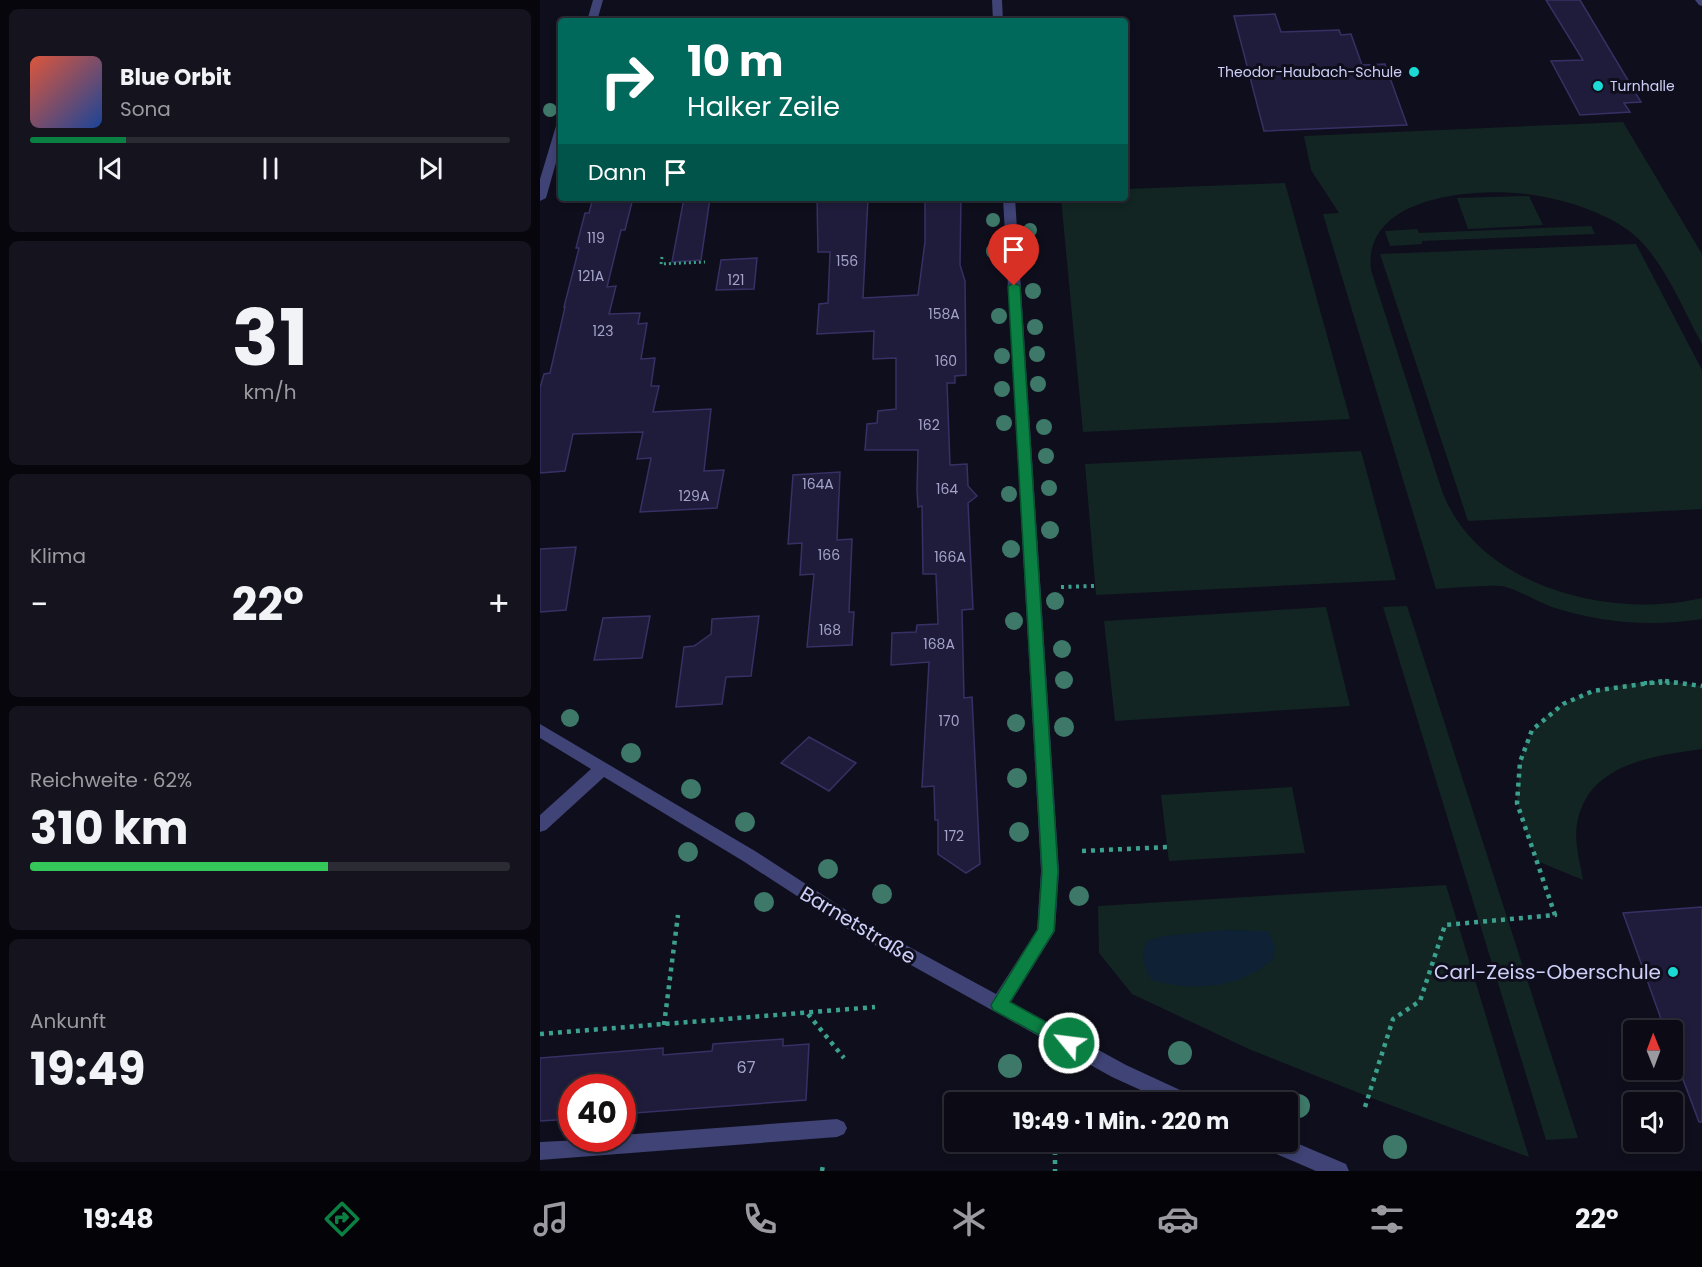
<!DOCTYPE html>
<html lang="de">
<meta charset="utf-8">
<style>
:root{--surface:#0b0a15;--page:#14131e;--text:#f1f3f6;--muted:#9a9aa0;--line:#2b2b34;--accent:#0b8043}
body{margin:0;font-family:Poppins,sans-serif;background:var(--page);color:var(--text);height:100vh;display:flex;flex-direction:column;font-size:22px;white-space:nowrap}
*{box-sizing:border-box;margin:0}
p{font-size:20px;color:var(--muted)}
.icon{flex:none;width:33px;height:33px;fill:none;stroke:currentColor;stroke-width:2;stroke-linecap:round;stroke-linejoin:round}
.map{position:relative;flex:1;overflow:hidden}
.drawer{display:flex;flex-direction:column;gap:9px;padding:9px;background:#06060c;width:540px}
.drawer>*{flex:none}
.top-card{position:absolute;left:18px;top:18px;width:570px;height:183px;border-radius:6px;box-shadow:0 3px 9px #0003,0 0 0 2px var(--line);background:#00695c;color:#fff;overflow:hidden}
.needle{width:39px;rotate:359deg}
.controls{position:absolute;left:1083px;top:1020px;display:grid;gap:12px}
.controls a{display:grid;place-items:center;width:60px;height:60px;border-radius:6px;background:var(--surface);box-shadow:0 3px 9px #0003,0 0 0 2px var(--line);font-size:30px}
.speed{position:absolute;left:18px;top:1074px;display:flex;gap:12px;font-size:30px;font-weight:700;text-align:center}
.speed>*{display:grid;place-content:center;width:78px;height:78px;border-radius:50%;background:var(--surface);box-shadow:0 3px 9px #0003,0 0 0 2px var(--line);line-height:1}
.speed .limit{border:9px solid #d22;background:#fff;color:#111}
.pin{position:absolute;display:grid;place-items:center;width:51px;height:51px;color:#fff;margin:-62px -26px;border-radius:50% 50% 50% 0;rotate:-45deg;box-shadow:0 0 6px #0007}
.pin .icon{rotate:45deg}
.me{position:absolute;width:66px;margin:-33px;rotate:299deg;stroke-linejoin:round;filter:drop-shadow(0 0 4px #0008)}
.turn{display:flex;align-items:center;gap:21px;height:126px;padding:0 30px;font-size:27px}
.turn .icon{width:78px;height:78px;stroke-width:2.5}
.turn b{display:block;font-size:42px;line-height:51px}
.then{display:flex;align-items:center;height:57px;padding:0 30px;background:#0003;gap:12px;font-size:22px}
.big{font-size:45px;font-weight:700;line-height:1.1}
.drawer .tile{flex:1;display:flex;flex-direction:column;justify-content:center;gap:9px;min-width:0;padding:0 21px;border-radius:9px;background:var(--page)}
.drawer .dial{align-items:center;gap:0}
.dial b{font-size:78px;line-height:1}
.song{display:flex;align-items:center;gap:18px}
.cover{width:72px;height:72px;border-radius:9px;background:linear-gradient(135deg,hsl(10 70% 55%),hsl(220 70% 35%))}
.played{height:6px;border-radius:3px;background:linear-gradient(90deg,var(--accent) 20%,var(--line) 20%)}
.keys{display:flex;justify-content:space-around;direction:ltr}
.heat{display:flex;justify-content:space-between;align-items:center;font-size:33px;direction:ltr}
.charge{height:9px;border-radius:4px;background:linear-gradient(90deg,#34c759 62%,var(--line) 0)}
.trip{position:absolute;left:404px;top:1092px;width:354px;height:60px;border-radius:6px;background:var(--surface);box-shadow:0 3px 9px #0003,0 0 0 2px var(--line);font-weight:700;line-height:60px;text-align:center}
.tab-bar{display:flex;height:96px;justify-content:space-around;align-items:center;background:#040408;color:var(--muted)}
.tab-bar .icon{width:42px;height:42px}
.tab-bar .on{color:var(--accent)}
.tab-bar b{font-size:27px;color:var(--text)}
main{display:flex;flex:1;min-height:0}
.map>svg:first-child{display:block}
</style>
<main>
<section class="drawer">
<div class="tile">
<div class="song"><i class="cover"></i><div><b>Blue Orbit</b><p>Sona</p></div></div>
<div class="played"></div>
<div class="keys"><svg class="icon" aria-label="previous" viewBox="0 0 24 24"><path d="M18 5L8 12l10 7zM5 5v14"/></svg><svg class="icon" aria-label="pause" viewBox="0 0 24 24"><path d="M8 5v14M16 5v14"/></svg><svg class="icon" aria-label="next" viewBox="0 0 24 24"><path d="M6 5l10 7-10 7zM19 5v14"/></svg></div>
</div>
<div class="tile dial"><b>31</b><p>km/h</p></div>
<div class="tile"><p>Klima</p>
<div class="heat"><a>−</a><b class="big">22°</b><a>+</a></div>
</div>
<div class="tile"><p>Reichweite · 62%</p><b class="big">310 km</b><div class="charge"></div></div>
<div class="tile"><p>Ankunft</p><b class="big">19:49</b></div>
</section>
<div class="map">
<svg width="1162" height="1171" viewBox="0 0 1162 1171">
<rect width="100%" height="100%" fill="#0f0e1c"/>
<!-- green -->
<path fill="#122522" d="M1083 122 1162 254V344C1142 308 1122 255 1088 230 1062 212 1030 201 999 196 947 186 822 192 831 270L902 491C938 587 1071 620 1162 598V619C1111 627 1061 623 1012 607 999 602 972 587 961 586 940 585 917 588 896 589L783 214 799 213 771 170 764 136Z
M745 183 810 419 543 432 521 198H585V189Z
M989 196 1003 225 928 229 917 198Z
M1051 226 1055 234 882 241V244L850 246 845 231 877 229 879 233Z
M1096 244 1162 370V509L928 521 840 254Z
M821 451 856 580 556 595 545 464Z
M867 606 1038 1138 1006 1140 843 607Z
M786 607 810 706 575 721 564 621Z
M1125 681 1162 686V749C1112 756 1047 764 1037 824 1034 842 1040 862 1043 880L997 861C991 843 981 823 978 804 976 796 979 785 979 777 982 699 1062 684 1125 681Z
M752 787 765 853 629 861 621 795Z
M906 885 989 1157 829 1097 711 1050 592 994 559 953 558 906Z"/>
<!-- water -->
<path fill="#0e2135" d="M685 930 728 931 735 946 733 959C699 989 654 992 612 980 603 966 600 956 607 941L624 936Z"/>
<!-- building -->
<path fill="#1f1c3b" stroke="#353164" stroke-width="1.5" d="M1006 0H1040L1101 102 1084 103 1090 112 1040 115 1011 61 1043 60Z
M735 14 741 32 799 30 801 35 811 34 822 65 845 64 867 125 724 131 694 16Z
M53 198H93L85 230H81L67 287 76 286 69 314 100 313 98 324 107 323 101 359 115 358 111 386H119L113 412 171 409 164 471 184 470 177 508 100 512 111 458 97 459 103 432 33 434 25 471 0 473V388L4 374 10 373 25 307H24L39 248H36L45 213H49Z
M144 198H170L161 260 132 262Z
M277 198H328L323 298 378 295 385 242V198H421L420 265 425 281 426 375 415 376V383H407L410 465 427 464 428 486 437 496 428 503 433 609 422 610 424 698 432 697 440 864 426 873 398 854V820H395L394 786 382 787 389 662 351 665 352 633 376 632 377 625 398 624 396 574H383L382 506 378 507 377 490 378 450H325L327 424 337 423 338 411 356 409V358L333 359 334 331 277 334 279 304 288 303 290 252H278Z
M217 258 214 289 176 290 181 260Z
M300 472 297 540 312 539 309 612H314L312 645 267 647 274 574 260 575 262 543 248 544 253 475Z
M36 547 26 610 0 612V549Z
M110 616 102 658 54 660 63 618Z
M219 616 211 676 186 677 182 704 136 707 144 647 154 646 171 634 172 619Z
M269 737 316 763 289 791 241 763Z
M1162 907V1122H1159L1132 1050V1030H1125L1083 913Z
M243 1039V1046L269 1044 266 1100 82 1114V1088H32V1119L0 1121V1058L123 1048V1055L172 1051 173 1044Z"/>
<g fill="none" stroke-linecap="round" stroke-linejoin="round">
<!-- path-far2 -->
<path stroke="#3ba18e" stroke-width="3" stroke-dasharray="2 3" stroke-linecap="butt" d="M122 257 121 264 165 262"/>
<!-- path-far1 -->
<path stroke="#3ba18e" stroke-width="4" stroke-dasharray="3 4.5" stroke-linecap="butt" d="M521 587 555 586
M1104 683H1136"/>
<!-- path -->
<path stroke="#3ba18e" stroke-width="4.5" stroke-dasharray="4 5" stroke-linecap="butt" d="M1125 681 1162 686
M542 851 628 847
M268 1014 304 1058
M124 1025 138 915
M0 1034 335 1007
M825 1107 853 1019 880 1001 905 925 1015 915 977 803 980 762 992 730 1023 704 1053 691 1124 681
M515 1142V1171
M282 1171 283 1165"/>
<!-- minor -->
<path fill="#3f4375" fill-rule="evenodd" d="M53 0H63L57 21H47Z
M452 0H462L463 21H453Z
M1155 0H1162V6L1159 5Z
M21 123V145L6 198 0 201V179L16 126Z
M463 198H475L519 871 515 931 471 1002 586 1065 653 1096 656 1102H627L572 1077 317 935 203 861 64 777 6 830 0 832V815L51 769 0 738V724L215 851 329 925 456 994 497 930 501 871Z
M297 1119 304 1122 307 1128 304 1134 297 1137 0 1160V1142L82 1138V1135Z
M747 1139 806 1164 809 1171H776L725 1149 722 1142H747Z"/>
</g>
<!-- trees -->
<g fill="#3e7868">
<circle cx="10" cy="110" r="7"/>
<circle cx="453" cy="220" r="7"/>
<circle cx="490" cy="230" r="7"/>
<circle cx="454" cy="251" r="8"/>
<circle cx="493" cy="291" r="8"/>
<circle cx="459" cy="316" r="8"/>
<circle cx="495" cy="327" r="8"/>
<circle cx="497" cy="354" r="8"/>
<circle cx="462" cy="356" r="8"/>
<circle cx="498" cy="384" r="8"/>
<circle cx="462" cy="389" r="8"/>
<circle cx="464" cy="423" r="8"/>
<circle cx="504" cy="427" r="8"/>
<circle cx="506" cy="456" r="8"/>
<circle cx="509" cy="488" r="8"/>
<circle cx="469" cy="494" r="8"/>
<circle cx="510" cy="530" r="9"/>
<circle cx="471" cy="549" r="9"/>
<circle cx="515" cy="601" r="9"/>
<circle cx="474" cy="621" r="9"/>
<circle cx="522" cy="649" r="9"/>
<circle cx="524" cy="680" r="9"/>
<circle cx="30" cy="718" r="9"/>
<circle cx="476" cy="723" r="9"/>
<circle cx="524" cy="727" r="10"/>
<circle cx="91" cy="753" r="10"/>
<circle cx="477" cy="778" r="10"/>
<circle cx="151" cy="789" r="10"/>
<circle cx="205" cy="822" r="10"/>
<circle cx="479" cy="832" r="10"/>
<circle cx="148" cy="852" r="10"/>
<circle cx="288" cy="869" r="10"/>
<circle cx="342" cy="894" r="10"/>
<circle cx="539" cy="896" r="10"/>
<circle cx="224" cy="902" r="10"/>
<circle cx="640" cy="1053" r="12"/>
<circle cx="470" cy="1066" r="12"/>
<circle cx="758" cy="1106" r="12"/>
<circle cx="855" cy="1147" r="12"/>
</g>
<!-- route -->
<path fill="#0b8043" stroke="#07532c" stroke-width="1.5" d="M474 283 480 286 518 871 514 931 470 1002 535 1038 538 1043 535 1049 529 1051 453 1010 451 1005 498 929 502 871 468 286Z"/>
<!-- markers -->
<g fill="#1bd9d4" stroke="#0f0e1c" stroke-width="2">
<circle cx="874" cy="72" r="6"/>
<circle cx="1058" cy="86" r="6"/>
<circle cx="1133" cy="972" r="6"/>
</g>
<g text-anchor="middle" stroke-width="6" stroke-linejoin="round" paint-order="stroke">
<!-- far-poi labels -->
<g font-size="14" fill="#cfd0f9" stroke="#0f0e1c" text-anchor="end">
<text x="862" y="77">Theodor-Haubach-Schule</text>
<text x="1070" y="91" text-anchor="start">Turnhalle</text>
</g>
<!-- number labels -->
<g font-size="14" fill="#a3a3ca">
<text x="56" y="243">119</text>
<text x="307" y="266">156</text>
<text x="51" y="281">121A</text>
<text x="196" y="285">121</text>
<text x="404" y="319">158A</text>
<text x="63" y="336">123</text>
<text x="406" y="366">160</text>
<text x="389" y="430">162</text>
<text x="278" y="489">164A</text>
<text x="407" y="494">164</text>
<text x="154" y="501">129A</text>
<text x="289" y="560">166</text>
<text x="410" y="562">166A</text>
<text x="290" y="635">168</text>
<text x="399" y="649">168A</text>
<text x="409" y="726">170</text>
<text x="414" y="841">172</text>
</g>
<!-- near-number labels -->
<g font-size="16" fill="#a3a3ca">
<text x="206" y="1073">67</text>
</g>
<!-- near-street labels -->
<g font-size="20" fill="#cfd0f9" stroke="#0f0e1c">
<text transform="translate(318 925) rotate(31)" y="7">Barnetstraße</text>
</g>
<!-- near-poi labels -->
<g font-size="20" fill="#cfd0f9" stroke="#0f0e1c" text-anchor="end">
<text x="1121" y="979">Carl-Zeiss-Oberschule</text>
</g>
</g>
</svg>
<div class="controls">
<a><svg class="needle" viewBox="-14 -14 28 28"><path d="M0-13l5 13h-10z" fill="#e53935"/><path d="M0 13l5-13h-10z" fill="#9a9aa0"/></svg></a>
<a><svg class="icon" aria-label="sound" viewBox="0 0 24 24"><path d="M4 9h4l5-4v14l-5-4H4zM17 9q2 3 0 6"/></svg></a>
</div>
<div class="speed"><div class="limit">40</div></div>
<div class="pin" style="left:474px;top:286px;background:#d93025"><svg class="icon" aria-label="arrive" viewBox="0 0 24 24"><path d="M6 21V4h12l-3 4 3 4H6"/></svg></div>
<svg class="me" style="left:529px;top:1043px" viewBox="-20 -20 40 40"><circle r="17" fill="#0b8043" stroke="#fff" stroke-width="3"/><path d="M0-11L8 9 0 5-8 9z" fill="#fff"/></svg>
<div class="trip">19:49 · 1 Min. · 220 m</div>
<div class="top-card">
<div class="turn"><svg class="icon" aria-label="right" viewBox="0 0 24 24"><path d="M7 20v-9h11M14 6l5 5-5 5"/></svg><div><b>10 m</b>Halker Zeile</div></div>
<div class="then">Dann<svg class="icon" aria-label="arrive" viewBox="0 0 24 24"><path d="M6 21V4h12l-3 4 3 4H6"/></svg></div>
</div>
</div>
</main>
<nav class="tab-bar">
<b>19:48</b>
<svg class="icon on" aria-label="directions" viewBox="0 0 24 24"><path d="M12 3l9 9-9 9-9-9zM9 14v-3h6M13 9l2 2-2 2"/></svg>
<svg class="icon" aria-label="music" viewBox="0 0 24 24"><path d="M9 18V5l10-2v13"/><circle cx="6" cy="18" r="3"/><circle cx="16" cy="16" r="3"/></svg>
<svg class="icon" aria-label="phone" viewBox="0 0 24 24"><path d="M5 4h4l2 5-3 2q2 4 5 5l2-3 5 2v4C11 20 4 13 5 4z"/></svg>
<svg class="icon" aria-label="climate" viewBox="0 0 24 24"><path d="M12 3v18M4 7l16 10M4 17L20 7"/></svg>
<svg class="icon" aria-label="car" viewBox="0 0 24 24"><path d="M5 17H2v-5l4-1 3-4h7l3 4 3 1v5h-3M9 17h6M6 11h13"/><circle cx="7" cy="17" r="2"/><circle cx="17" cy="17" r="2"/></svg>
<svg class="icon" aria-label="filters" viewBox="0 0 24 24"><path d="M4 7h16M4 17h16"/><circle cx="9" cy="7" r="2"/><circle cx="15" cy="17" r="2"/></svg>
<b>22°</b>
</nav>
